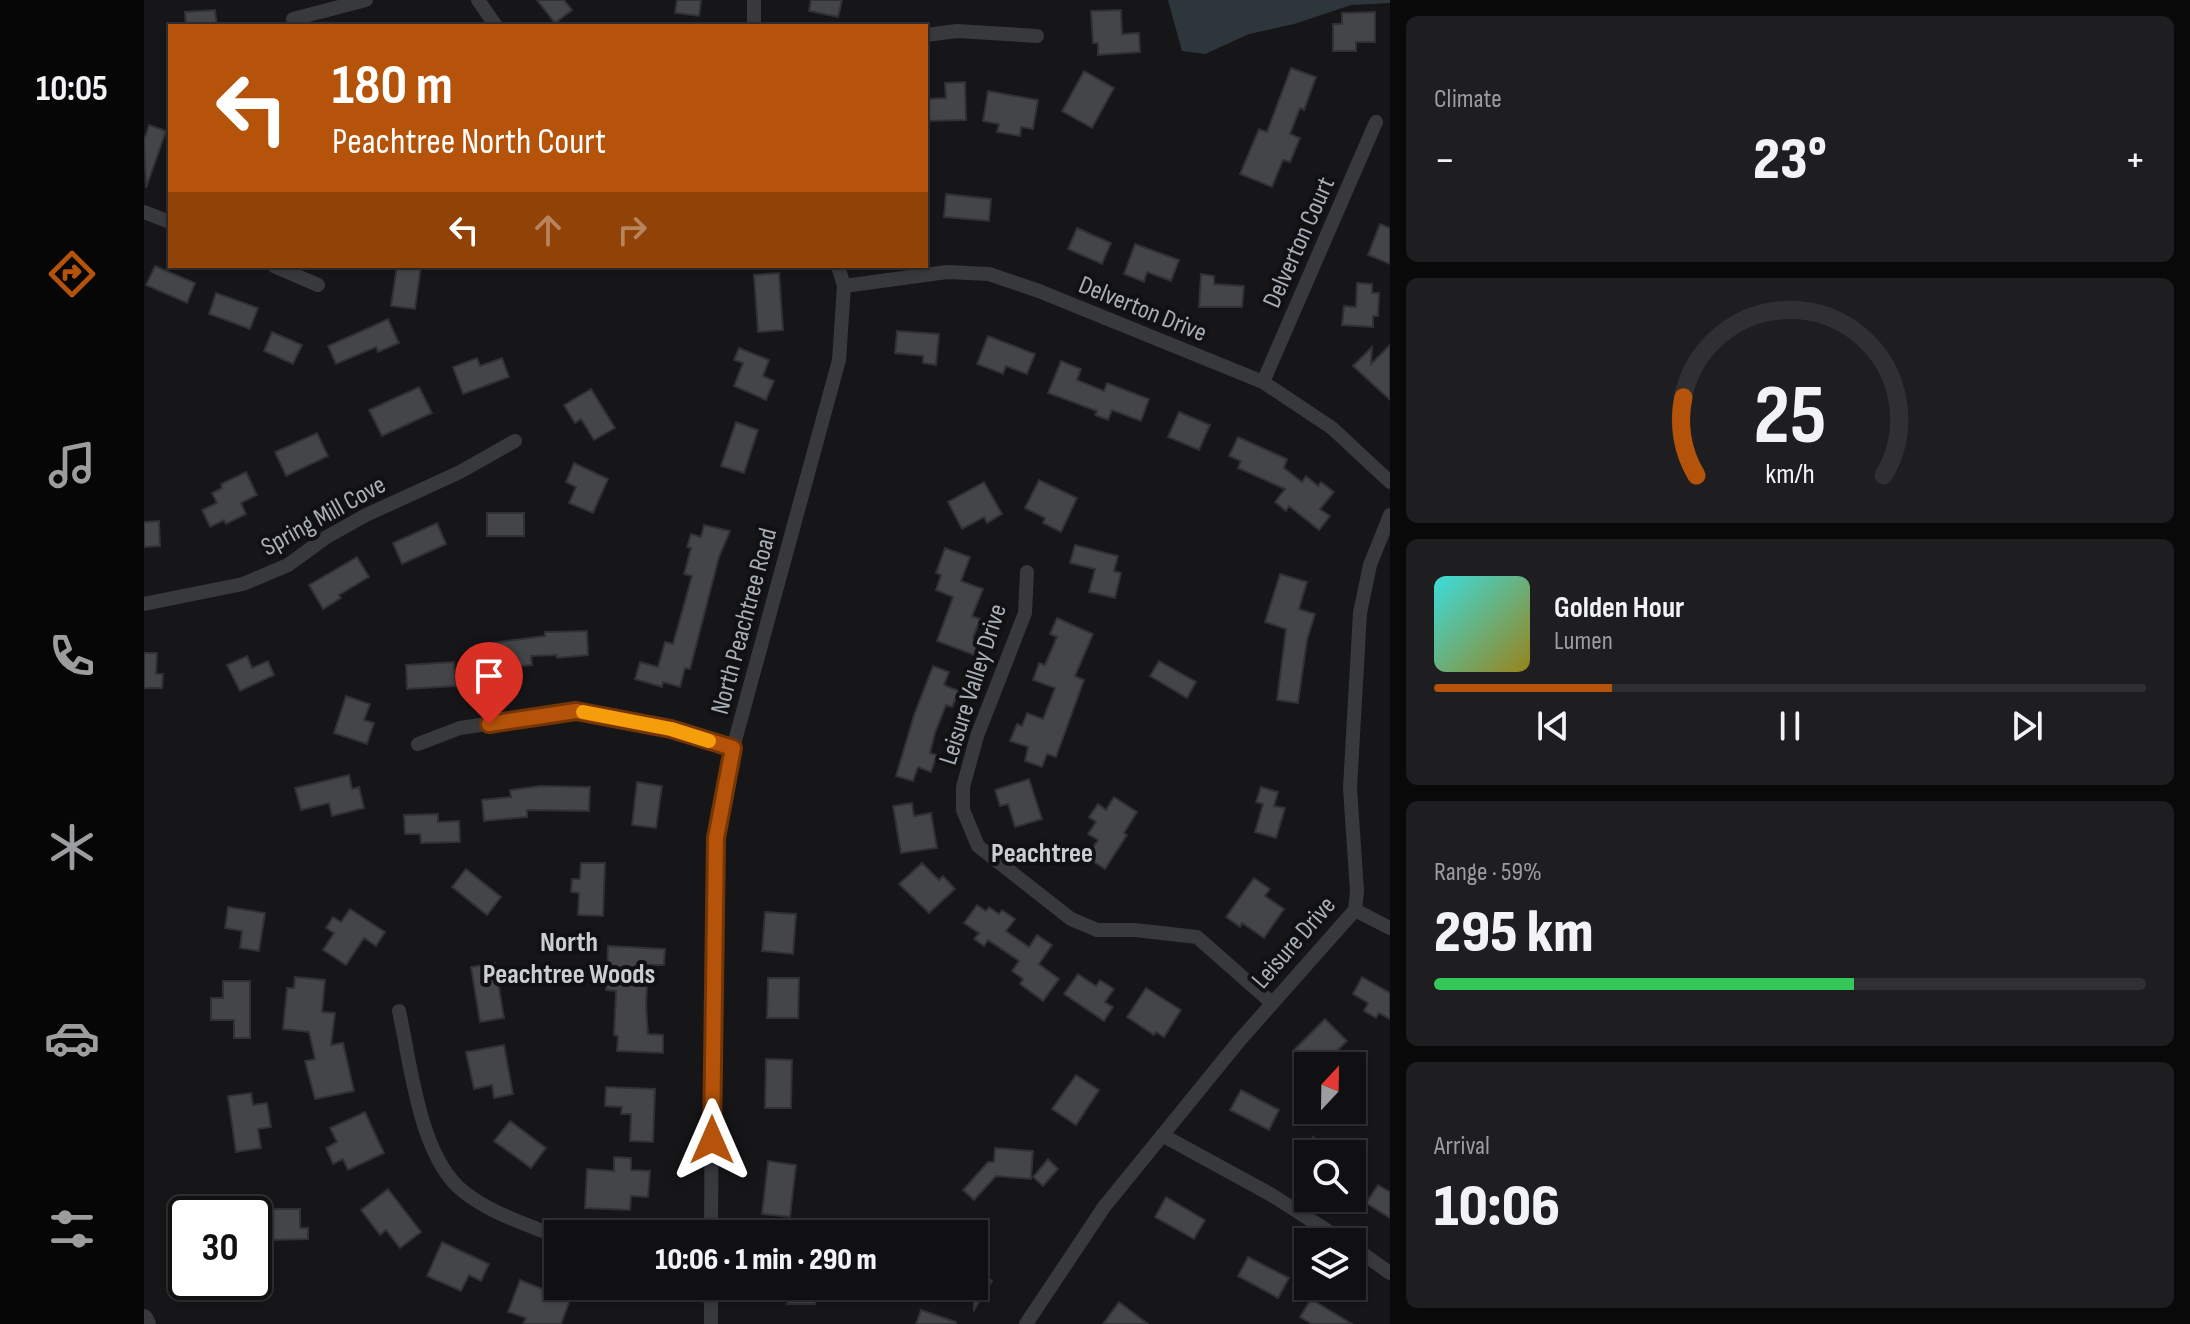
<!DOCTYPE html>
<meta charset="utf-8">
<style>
:root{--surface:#101012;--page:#1e1e20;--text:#f1f3f6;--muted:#9c9d9f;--line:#303032;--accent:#b45309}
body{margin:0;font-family:"Sofia Sans Condensed",sans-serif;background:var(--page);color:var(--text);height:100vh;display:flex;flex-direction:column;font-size:30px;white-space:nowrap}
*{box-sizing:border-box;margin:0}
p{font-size:26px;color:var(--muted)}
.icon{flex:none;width:44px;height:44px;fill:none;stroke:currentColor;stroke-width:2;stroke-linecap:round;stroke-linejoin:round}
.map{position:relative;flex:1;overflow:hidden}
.drawer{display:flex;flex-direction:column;gap:16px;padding:16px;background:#09090a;width:800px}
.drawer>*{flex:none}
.hud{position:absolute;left:24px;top:24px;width:760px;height:244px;border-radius:0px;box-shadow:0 2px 6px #0004,0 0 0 2px var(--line);background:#b45309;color:#fff;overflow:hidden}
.needle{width:52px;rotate:22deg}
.tools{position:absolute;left:1150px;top:1052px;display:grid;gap:16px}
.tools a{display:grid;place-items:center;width:72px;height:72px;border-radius:0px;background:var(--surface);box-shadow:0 2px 6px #0004,0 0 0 2px var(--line);font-size:40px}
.speed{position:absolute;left:24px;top:1196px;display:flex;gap:16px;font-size:40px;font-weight:700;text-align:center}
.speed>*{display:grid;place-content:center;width:104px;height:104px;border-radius:50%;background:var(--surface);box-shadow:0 2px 6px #0004,0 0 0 2px var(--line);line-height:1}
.speed .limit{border:4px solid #111;border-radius:12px;background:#fff;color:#111}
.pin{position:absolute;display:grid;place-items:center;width:68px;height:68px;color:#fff;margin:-82px -34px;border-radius:50% 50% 50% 0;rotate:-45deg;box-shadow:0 0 8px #0007}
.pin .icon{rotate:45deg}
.me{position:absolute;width:88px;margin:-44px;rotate:0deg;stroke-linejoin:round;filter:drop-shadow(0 0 6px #0008)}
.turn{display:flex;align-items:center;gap:28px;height:168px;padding:0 32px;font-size:36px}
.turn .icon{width:104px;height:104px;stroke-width:2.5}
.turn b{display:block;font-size:56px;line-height:68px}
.lanes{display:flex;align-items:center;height:76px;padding:0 32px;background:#0003;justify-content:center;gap:40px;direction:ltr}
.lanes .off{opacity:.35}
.big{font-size:60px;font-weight:800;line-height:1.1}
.drawer .tile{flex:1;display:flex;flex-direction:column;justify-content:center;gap:12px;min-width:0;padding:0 28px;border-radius:12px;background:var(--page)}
.drawer .dial{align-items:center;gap:0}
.dial svg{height:208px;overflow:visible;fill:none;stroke:var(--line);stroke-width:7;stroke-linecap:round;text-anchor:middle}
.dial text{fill:var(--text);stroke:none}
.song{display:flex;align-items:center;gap:24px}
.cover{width:96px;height:96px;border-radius:12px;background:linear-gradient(135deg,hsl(180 70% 55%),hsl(50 70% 35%))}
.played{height:8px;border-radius:4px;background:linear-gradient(90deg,var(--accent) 25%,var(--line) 25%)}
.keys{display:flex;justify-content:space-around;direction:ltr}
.heat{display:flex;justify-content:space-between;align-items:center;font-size:44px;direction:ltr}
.charge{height:12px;border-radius:6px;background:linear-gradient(90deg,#34c759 59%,var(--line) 0)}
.trip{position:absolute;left:400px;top:1220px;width:444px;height:80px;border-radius:0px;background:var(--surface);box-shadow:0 2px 6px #0004,0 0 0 2px var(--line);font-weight:800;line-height:80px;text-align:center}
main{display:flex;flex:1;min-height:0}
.tab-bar{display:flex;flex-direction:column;width:144px;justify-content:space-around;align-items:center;background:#060607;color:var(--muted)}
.tab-bar .icon{width:56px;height:56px}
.tab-bar .on{color:var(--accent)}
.tab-bar b{font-size:36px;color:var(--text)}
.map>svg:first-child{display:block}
</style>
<main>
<nav class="tab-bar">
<b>10:05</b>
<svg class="icon on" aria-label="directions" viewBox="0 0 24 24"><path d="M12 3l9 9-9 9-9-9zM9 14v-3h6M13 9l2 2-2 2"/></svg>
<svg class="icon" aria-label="music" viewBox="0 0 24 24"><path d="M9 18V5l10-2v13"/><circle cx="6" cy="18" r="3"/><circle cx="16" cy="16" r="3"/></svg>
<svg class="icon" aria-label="phone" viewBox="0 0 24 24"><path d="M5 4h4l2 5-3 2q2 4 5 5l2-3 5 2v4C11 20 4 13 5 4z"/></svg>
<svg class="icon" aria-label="climate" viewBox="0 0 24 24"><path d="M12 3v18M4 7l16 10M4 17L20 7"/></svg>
<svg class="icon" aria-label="car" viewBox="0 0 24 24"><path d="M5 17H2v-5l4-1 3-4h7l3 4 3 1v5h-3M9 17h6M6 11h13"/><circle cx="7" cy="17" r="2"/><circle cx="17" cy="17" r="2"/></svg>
<svg class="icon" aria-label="filters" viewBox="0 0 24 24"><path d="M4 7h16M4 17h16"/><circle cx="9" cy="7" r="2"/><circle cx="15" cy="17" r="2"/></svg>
</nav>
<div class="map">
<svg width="1246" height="1324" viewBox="0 0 1246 1324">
<rect width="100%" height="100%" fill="#161618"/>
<!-- water -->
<path fill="#2d373b" d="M1024 0H1246V3L1207 5 1150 24 1105 34 1061 54 1038 51Z"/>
<!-- building -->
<path fill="#434548" stroke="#303134" stroke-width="2" d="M393 0H420L428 10 411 23Z
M533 0H557L555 16 531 13Z
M667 0H698L694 17 665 11Z
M71 10 73 26H42L41 12Z
M977 10 978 34 995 33 996 52 954 55V43H949L947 11Z
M1231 12V42H1212V51H1189V24H1198V13Z
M1147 68 1172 77 1160 110 1156 108 1146 134 1156 138 1146 162 1139 160 1128 187 1096 174 1115 129 1123 132Z
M940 71 970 88 948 128 918 111Z
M821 82 822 120 782 121V99L802 98 801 83Z
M844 91 894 100 889 129 877 127 876 136 853 132 855 124 839 121Z
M5 125 22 131 2 188 0 140Z
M802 194 847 199 845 221 800 217Z
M1236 224 1246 228V264L1224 255Z
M933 228 967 243 958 264 924 249Z
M991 244 1035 260 1027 281 1003 272 1000 282 980 274Z
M11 266 51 283 43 303 2 285Z
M253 266H277L271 309 247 306Z
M635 273 639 330 614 332 610 275Z
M1057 274 1070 276V284L1100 286 1098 307H1055Z
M1213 283 1228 284V293H1235L1234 316H1229V327L1198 325 1200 306 1212 307Z
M72 293 114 308 106 329 65 314Z
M244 319 255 343 234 352 232 347 192 364 184 346Z
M753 331 795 334 792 365 779 363V356L751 353Z
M128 332 158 345 149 364 120 351Z
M844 336 891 354 883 374 862 366 859 374 833 364Z
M1246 345V400L1209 366 1228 347 1227 364Z
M595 348 625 360 619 376 630 381 622 400 590 386 599 363 590 360Z
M333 358 336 366 358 358 365 377 319 394 309 367Z
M917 361 937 369 933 380 960 391 963 383 1005 399 997 421 968 410 964 420 951 415 953 411 904 393Z
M275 387 288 413 238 436 225 410Z
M447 389 471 428 450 440 437 419 431 423 420 405Z
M1035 412 1066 425 1055 450 1024 437Z
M592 422 614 430 600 473 577 466Z
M173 433 184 456 142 476 131 452Z
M1094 437 1143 459 1140 468 1158 482 1162 476 1174 486 1177 482 1190 492 1176 509 1186 516 1175 530 1145 506 1142 511 1131 502 1141 489 1094 468 1097 461 1085 456Z
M430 463 464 479 449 513 425 503 432 487 422 482Z
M102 472 113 495 97 503 102 514 82 524 80 520 66 527 58 510 73 503 68 493 78 488 77 484Z
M895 480 933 498 917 532 899 523 901 518 881 508Z
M840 482 858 514 843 523 840 517 818 529 804 502Z
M343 513H380V536H343Z
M15 521 16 546 0 547V522Z
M293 523 302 544 258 564 249 543Z
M560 525 586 531 575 557 546 669 541 668 536 687 519 682 518 687 491 679 496 662 514 667 521 642 529 644 548 576 540 574 547 548 543 547 547 534 557 537Z
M931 545 974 556 970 571 977 573 971 598 945 592 951 569 926 563Z
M801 548 826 557 817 581 839 589 828 616 836 619 829 638 835 640 830 655 793 641 809 597 792 590 797 575 792 573Z
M213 557 225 577 195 595 197 598 179 609 165 585Z
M1136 574 1163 582 1155 609 1171 614 1163 640 1154 703 1133 700 1142 629 1121 622Z
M913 618 949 634 931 676 940 680 912 757 903 754 898 767 881 761 884 747 866 741 873 724 878 726 883 713 899 719 911 688 889 680 895 663 901 665 913 637 906 634Z
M443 631 444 655 413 658V655L387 656 388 665 370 667 371 675 351 678 346 643 401 636V632Z
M0 653H13L12 674H19L18 688H0Z
M103 656 108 668 124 661 130 675 96 691 83 665Z
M1015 661 1052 682 1043 698 1006 676Z
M310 662 312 686 263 689 262 665Z
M789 666 805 672 800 685 815 691 808 707 802 705 791 733 786 753 793 755 787 772 774 767 769 781 752 776 770 715Z
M202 696 226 704 220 720 230 723 223 744 190 733Z
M205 775 208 789 215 787 220 808 188 816 185 803 157 810 151 788Z
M885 779 898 819 871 827 864 804 856 806 851 790Z
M493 782 518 786 512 828 488 825Z
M396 786 446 787 445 811 383 810V817L340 821 338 800 367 797 366 790Z
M1117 787 1134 792 1130 806 1141 808 1132 838 1111 832 1119 804 1112 802Z
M970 797 993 812 980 833 983 835 961 869 942 857 954 840 944 834 952 822 945 817 954 804 962 810Z
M768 803 770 816 787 813 793 848 757 853 749 806Z
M294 814V822L315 821 316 842 277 843 276 834H261L260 815Z
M437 863H461L459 916 434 915 435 893 427 892 428 879H436Z
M778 863 795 880 799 876 811 889 785 913 755 884Z
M322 869 357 897 343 915 308 887Z
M1110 878 1126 889 1121 896 1140 909 1120 938 1098 923 1096 927 1082 917Z
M833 905 842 911 845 907 855 914 858 910 871 919 862 931 885 947 893 935 908 945 895 964 915 979 899 1001 876 984 879 979 868 971 875 961 844 940 840 946 830 939 835 933 820 923Z
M84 907 121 913 115 951 96 948 98 931 81 928Z
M206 909 241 932 232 946 220 938 202 965 179 950 190 933 182 928 189 917 197 922Z
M621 912 652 914 649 954 618 951Z
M464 946 521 949 520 965H504L502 1005 504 1034 519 1035V1053L473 1051 474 1036 470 1035 472 991 462 990Z
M351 963 360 1018 336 1022 327 967Z
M934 974 952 986 956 980 970 989 961 1002 969 1007 960 1021 920 994Z
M151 977 181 980 178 1012 191 1013 187 1045 199 1043 210 1091 171 1099 161 1061 171 1059 165 1032 139 1029 143 988H150Z
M1218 977 1246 993V1019L1235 1013 1232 1018 1220 1011 1224 1003 1209 994Z
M624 978H655L654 1018H623Z
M79 981H106V1038H90V1020H67V998H79Z
M1002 988 1037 1010 1020 1037 1012 1032 1010 1035 983 1017Z
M1181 1019 1203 1041 1186 1058 1180 1051 1164 1066 1149 1051Z
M360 1045 369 1094 350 1098 348 1085 330 1089 322 1052Z
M622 1059 648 1060 647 1108H621Z
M932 1075 955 1090 932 1125 908 1109Z
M462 1087 511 1089 509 1142 486 1141 487 1114H477L478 1107 461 1106Z
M1097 1090 1135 1110 1125 1130 1086 1110Z
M107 1093 109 1105 123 1103 127 1127 114 1129 117 1148 92 1152 84 1096Z
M221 1112 240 1153 204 1170 199 1159 189 1164 182 1148 193 1142 186 1128Z
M366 1121 402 1148 387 1168 350 1141Z
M1169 1137 1194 1154H1157Z
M851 1148 889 1151 887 1179 852 1176 830 1200 819 1190 844 1162H850Z
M470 1157 487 1158V1170L506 1171 504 1197 487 1196 486 1210 441 1208 443 1169 470 1171Z
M904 1159 914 1169 899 1186 889 1177Z
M624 1161 652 1165 646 1217 618 1214Z
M1234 1185 1246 1192V1218L1222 1203Z
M244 1189 277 1232 256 1248 242 1230 236 1235 217 1210Z
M1022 1197 1061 1220 1050 1239 1011 1217Z
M127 1209H156V1228H164V1239L127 1240Z
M298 1242 345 1264 337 1281 325 1275 317 1291 283 1276Z
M1104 1257 1145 1278 1134 1298 1094 1276Z
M830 1269 848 1281 830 1310V1302L805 1286H830Z
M376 1280 426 1300 417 1324H379L382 1318 364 1312Z
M644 1286H671V1304H643Z
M1167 1299 1208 1324H1168L1156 1317Z
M975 1302 1004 1324H959Z
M777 1310 812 1322V1324H772Z"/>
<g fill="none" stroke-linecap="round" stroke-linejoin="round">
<!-- minor -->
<path stroke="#37393d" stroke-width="14" d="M334 0 352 26
M149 19 222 0
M610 26V0
M782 35 813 31 893 36
M0 212 26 222
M130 266 174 285
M700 286 803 272 845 274 895 291 1119 382 1188 428 1246 482
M1119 382 1232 122
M883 572 881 613 833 736 819 787V810L834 846 927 919 953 930H991L1053 937 1128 1003
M0 604 99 584 144 565 181 538 222 515 316 472 371 441
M274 744 316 728 432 711 527 729 589 748
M1211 910 1246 928
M255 1011C267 1064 275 1157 320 1192 348 1214 382 1224 414 1237
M1018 1135 1126 1194 1201 1242
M567 1234 569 893 573 828 589 748 695 360 700 286 694 266
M1208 1246 1246 1273
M536 1286 567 1298
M567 1324V1286
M882 1324 960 1207 1095 1041 1211 910 1213 891 1206 788 1216 613 1226 565 1246 515"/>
<!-- tertiary -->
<path stroke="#37393d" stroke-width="18" d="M0 1318 3 1324"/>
</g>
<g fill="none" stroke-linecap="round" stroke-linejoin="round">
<defs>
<path id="route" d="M345 724 432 711 527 729 589 748 572 838 568 1140"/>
</defs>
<!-- route casing -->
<use href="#route" stroke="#753606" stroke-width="20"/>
<!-- route -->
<use href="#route" stroke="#b45309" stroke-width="14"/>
<!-- slow -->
<path stroke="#f59e0b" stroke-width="14" d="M439 712 527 729 565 741"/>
</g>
<g text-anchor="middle" stroke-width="8" stroke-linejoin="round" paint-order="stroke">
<!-- street labels -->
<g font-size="26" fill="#a9afb7" stroke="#111113">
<text transform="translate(1154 242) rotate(-66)" y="9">Delverton Court</text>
<text transform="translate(999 308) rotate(22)" y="9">Delverton Drive</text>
<text transform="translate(179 515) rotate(-29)" y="9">Spring Mill Cove</text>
<text transform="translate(599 621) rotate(-75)" y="9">North Peachtree Road</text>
<text transform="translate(828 684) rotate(-72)" y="9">Leisure Valley Drive</text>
<text transform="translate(1149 942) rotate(-49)" y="9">Leisure Drive</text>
</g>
<!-- neighbourhood labels -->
<g font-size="28" font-weight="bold" fill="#caced3" stroke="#111113">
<text x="898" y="862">Peachtree</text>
<text x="425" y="951">North<tspan x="425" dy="32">Peachtree Woods</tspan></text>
</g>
</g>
</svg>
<div class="tools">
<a><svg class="needle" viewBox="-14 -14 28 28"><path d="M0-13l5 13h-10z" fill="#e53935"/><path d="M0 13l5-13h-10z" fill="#9c9d9f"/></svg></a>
<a><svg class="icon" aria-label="search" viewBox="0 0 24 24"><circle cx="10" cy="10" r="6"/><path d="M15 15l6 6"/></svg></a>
<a><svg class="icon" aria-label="layers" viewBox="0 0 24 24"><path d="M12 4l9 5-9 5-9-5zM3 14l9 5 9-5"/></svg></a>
</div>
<div class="speed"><div class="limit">30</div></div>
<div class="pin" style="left:345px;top:724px;background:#d93025"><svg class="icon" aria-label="arrive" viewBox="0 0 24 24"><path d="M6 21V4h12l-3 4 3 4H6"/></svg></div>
<svg class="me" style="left:568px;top:1140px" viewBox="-20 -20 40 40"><path d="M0-17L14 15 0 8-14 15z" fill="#b45309" stroke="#fff" stroke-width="4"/></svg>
<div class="trip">10:06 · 1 min · 290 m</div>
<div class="hud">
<div class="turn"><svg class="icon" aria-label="left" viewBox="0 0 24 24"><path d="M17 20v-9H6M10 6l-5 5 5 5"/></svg><div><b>180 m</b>Peachtree North Court</div></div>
<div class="lanes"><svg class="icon" aria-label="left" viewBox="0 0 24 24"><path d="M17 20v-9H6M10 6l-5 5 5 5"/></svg><svg class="icon off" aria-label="ahead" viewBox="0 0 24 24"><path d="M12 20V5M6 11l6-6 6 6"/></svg><svg class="icon off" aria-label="right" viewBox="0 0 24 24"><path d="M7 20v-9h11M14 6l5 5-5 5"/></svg></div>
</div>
</div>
<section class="drawer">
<div class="tile"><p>Climate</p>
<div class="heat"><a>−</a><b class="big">23°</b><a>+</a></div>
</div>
<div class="tile dial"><svg viewBox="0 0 100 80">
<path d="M14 69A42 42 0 1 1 86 69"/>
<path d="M14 69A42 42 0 0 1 9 39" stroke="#b45309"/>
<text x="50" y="56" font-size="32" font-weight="700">25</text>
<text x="50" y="72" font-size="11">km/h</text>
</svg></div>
<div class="tile">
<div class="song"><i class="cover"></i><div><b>Golden Hour</b><p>Lumen</p></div></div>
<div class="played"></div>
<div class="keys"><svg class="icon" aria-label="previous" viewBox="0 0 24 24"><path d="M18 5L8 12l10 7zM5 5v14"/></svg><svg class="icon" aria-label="pause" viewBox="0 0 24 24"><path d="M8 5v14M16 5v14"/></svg><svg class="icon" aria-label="next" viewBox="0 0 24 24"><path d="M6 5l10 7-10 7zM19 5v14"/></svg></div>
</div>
<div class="tile"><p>Range · 59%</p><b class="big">295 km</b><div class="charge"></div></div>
<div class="tile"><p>Arrival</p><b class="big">10:06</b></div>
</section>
</main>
